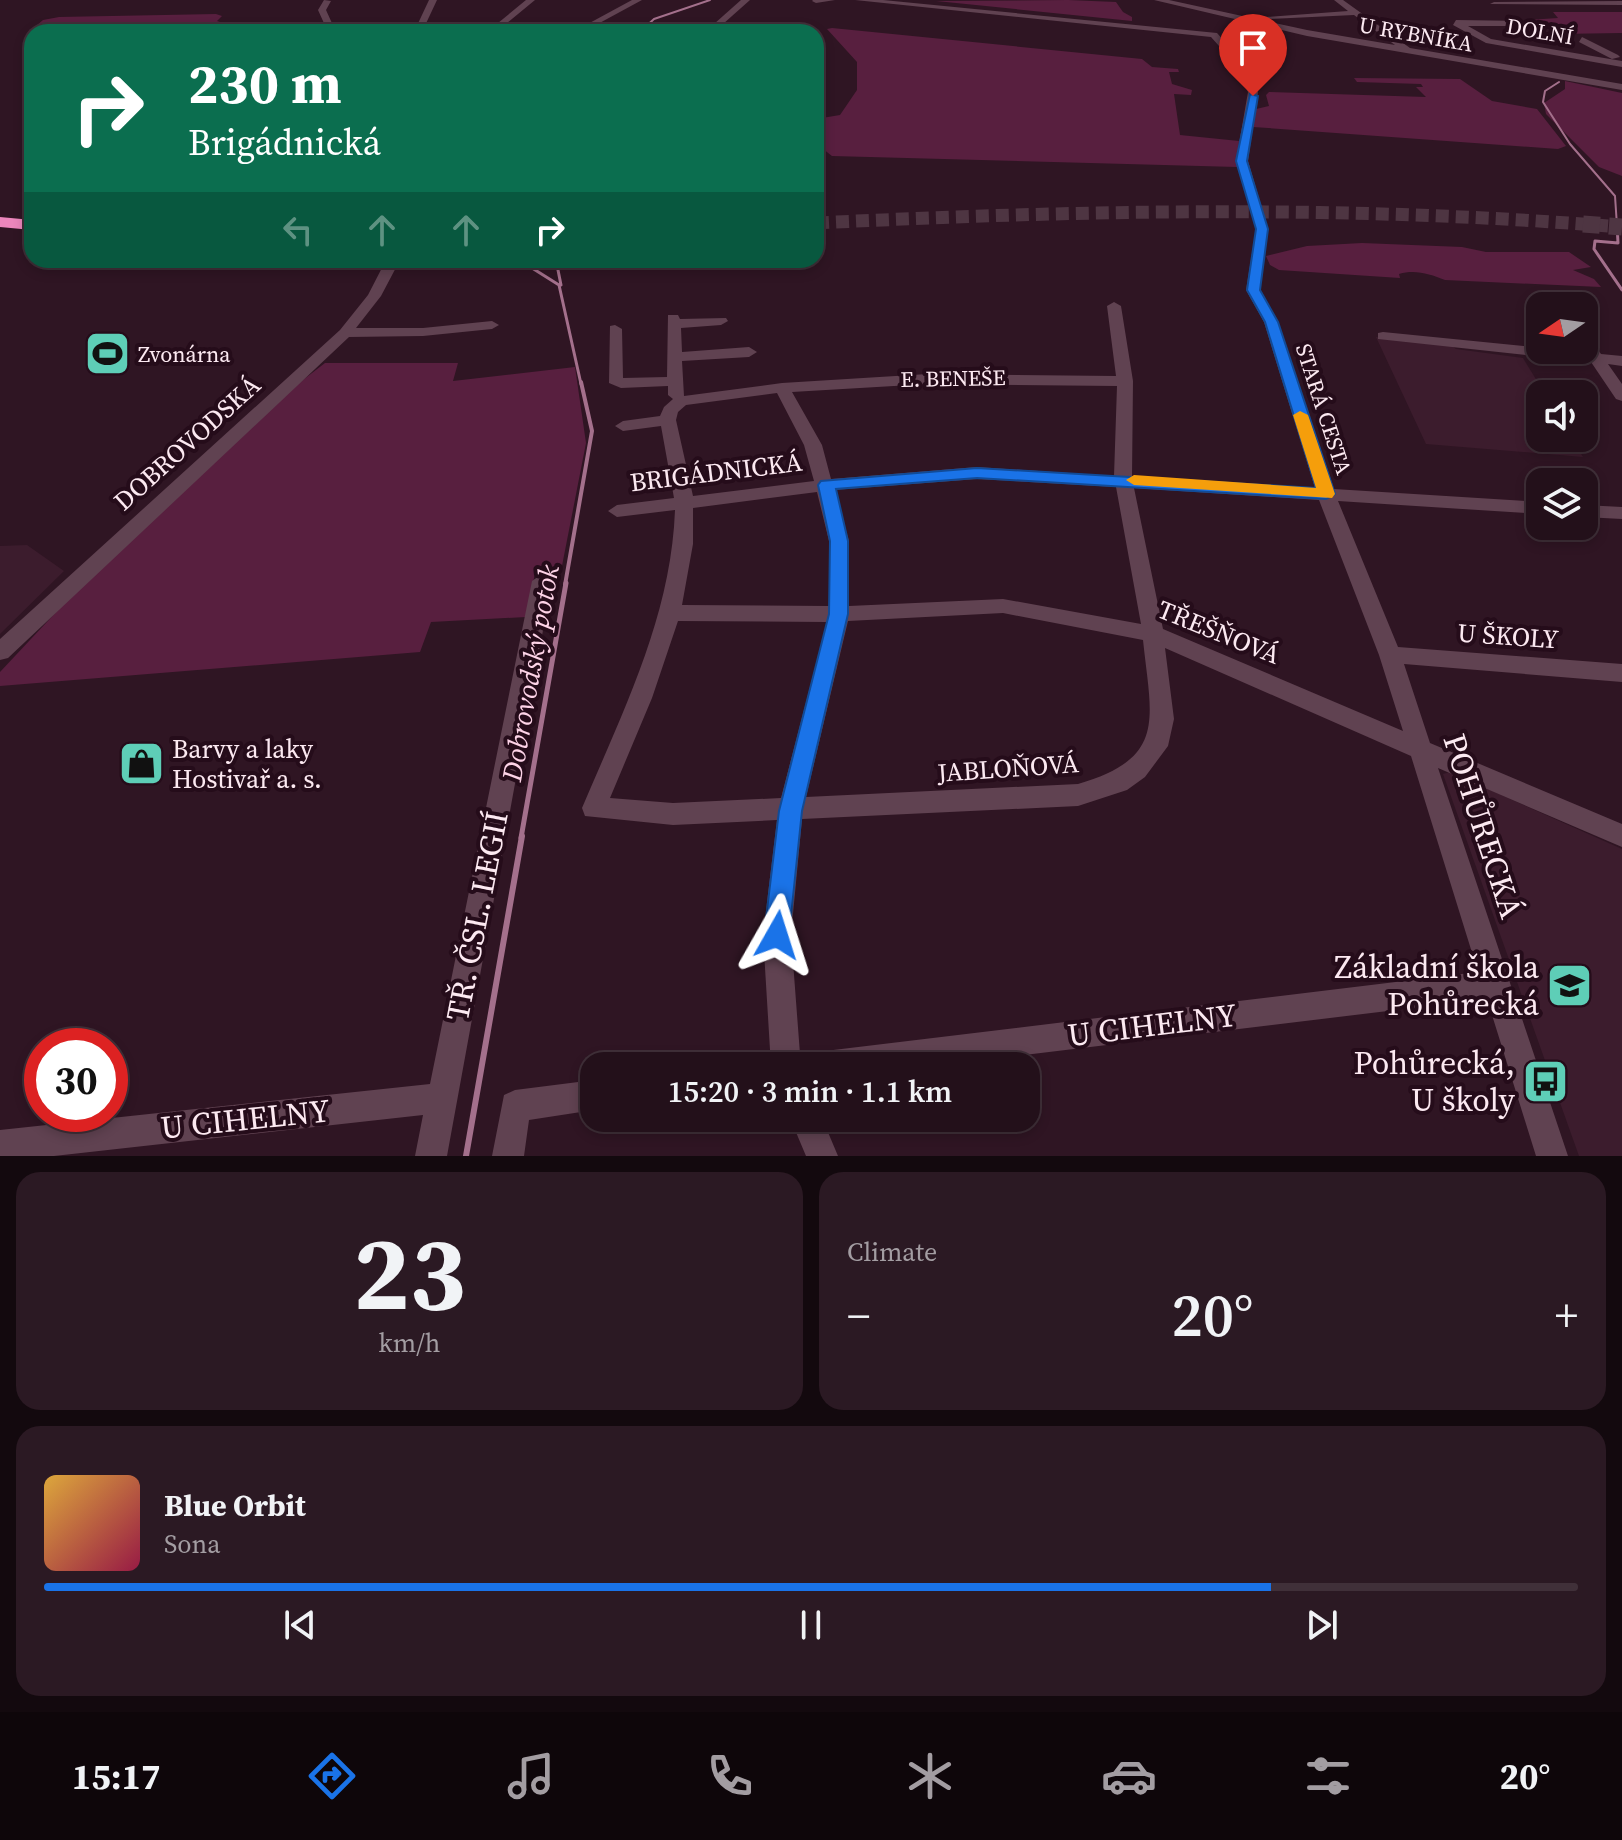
<!DOCTYPE html>
<meta charset="utf-8">
<style>
:root{--surface:#23101a;--page:#2b1923;--text:#f1f3f6;--muted:#a39da2;--line:#403039;--accent:#1a73e8}
body{margin:0;font-family:"Source Serif 4",serif;background:var(--page);color:var(--text);height:100vh;display:flex;flex-direction:column;font-size:30px;white-space:nowrap}
*{box-sizing:border-box;margin:0}
p{font-size:26px;color:var(--muted)}
.icon{flex:none;width:44px;height:44px;fill:none;stroke:currentColor;stroke-width:2;stroke-linecap:round;stroke-linejoin:round}
.map{position:relative;height:1156px;overflow:hidden}
.details{display:flex;flex-direction:column;gap:16px;padding:16px;background:#13090e;flex:1}
.details>*{flex:none}
.top-card{position:absolute;left:24px;top:24px;width:800px;height:244px;border-radius:24px;box-shadow:0 4px 12px #0003,0 0 0 2px var(--line);background:#0b6e4f;color:#fff;overflow:hidden}
.needle{width:52px;rotate:257deg}
.buttons{position:absolute;left:1526px;top:292px;display:grid;gap:16px}
.buttons a{display:grid;place-items:center;width:72px;height:72px;border-radius:16px;background:var(--surface);box-shadow:0 4px 12px #0003,0 0 0 2px var(--line);font-size:40px}
.speed{position:absolute;left:24px;top:1028px;display:flex;gap:16px;font-size:40px;font-weight:700;text-align:center}
.speed>*{display:grid;place-content:center;width:104px;height:104px;border-radius:50%;background:var(--surface);box-shadow:0 4px 12px #0003,0 0 0 2px var(--line);line-height:1}
.speed .limit{border:12px solid #d22;background:#fff;color:#111}
.pin{position:absolute;display:grid;place-items:center;width:68px;height:68px;color:#fff;margin:-82px -34px;border-radius:50% 50% 50% 0;rotate:-45deg;box-shadow:0 0 8px #0007}
.pin .icon{rotate:45deg}
.me{position:absolute;width:88px;margin:-44px;rotate:6deg;stroke-linejoin:round;filter:drop-shadow(0 0 6px #0008)}
.turn{display:flex;align-items:center;gap:28px;height:168px;padding:0 32px;font-size:36px}
.turn .icon{width:104px;height:104px;stroke-width:2.5}
.turn b{display:block;font-size:56px;line-height:68px}
.lanes{display:flex;align-items:center;height:76px;padding:0 32px;background:#0003;justify-content:center;gap:40px;direction:ltr}
.lanes .off{opacity:.35}
.big{font-size:60px;font-weight:600;line-height:1.1}
.details .tile{flex:1;display:flex;flex-direction:column;justify-content:center;gap:12px;min-width:0;padding:0 28px;border-radius:24px;background:var(--page)}
.details .dial{align-items:center;gap:0}
.dial b{font-size:104px;line-height:1}
.song{display:flex;align-items:center;gap:24px}
.cover{width:96px;height:96px;border-radius:12px;background:linear-gradient(135deg,hsl(40 70% 55%),hsl(340 70% 35%))}
.played{height:8px;border-radius:4px;background:linear-gradient(90deg,var(--accent) 80%,var(--line) 80%)}
.keys{display:flex;justify-content:space-around;direction:ltr}
.heat{display:flex;justify-content:space-between;align-items:center;font-size:44px;direction:ltr}
.details .tiles{flex:1;display:grid;gap:16px;grid-template-columns:1fr 1fr}
.tile:last-child{grid-column:span 2}
.trip{position:absolute;left:580px;top:1052px;width:460px;height:80px;border-radius:24px;background:var(--surface);box-shadow:0 4px 12px #0003,0 0 0 2px var(--line);font-weight:600;line-height:80px;text-align:center}
.menu{display:flex;height:128px;justify-content:space-around;align-items:center;background:#0e060a;color:var(--muted)}
.menu .icon{width:56px;height:56px}
.menu .current{color:var(--accent)}
.menu b{font-size:36px;color:var(--text)}
.map>svg:first-child{display:block}
</style>
<div class="map">
<svg width="1622" height="1156" viewBox="0 0 1622 1156">
<rect width="100%" height="100%" fill="#2f1523"/>
<!-- built -->
<path fill="#3c1c2d" d="M1376 337 1449 344 1456 349 1523 358 1545 394H1540V438H1571L1583 457 1426 444Z
M27 545 64 571 0 634V546Z
M1450 772 1622 849V1156H1579L1443 774Z"/>
<!-- green -->
<path fill="#581f3f" d="M1068 0 1116 2 1123 12 1132 17V21L936 1Z
M1553 12H1622V33L1558 34 1528 20 1558 18Z
M216 14 222 16 217 21 226 24 60 29 54 25 36 26 43 20 59 17Z
M832 28 1142 59 1152 67 1178 69 1179 72H1169L1172 84 1192 90 1191 95 1174 94 1180 135 1239 141 1237 167 832 156C816 143 816 143 816 119L840 115 857 90V62L827 29Z
M1354 78 1460 79 1492 101 1537 109 1566 146 1558 149 1253 127 1256 109 1269 106 1266 95 1269 92 1426 97 1416 87H1423L1421 84 1357 82Z
M1565 81 1622 93V176L1599 167 1546 114 1544 103 1565 89Z
M1362 243 1462 247 1486 252H1569L1591 267 1573 270 1594 279 1601 287 1445 280C1430 274 1415 269 1399 274L1400 278 1279 270 1270 265 1266 256 1307 246Z
M325 363H458L453 381 575 367 586 443 561 571 535 573 526 617 431 622 420 652 0 686V672L60 608 299 383Z"/>
<g fill="none" stroke-linecap="round" stroke-linejoin="round">
<!-- stream-far4 -->
<path stroke="#a4708c" stroke-width="2" d="M640 32 654 19 710 0
M1559 82 1545 91 1543 102 1570 144 1615 196 1617 226"/>
<!-- stream-far3 -->
<path stroke="#a4708c" stroke-width="3" d="M1617 224 1618 243 1595 241 1594 249 1622 290
M477 260 532 268 559 285 581 384
M556 260 561 285"/>
<!-- stream-far2 -->
<path stroke="#a4708c" stroke-width="4" d="M565 585 592 431 581 382"/>
<!-- stream-far1 -->
<path stroke="#a4708c" stroke-width="5" d="M521 838 566 583"/>
<!-- stream -->
<path stroke="#a4708c" stroke-width="6" d="M466 1156 522 836"/>
<!-- highway-tunnel-far1 -->
<path stroke="#4e3542" stroke-width="13" stroke-dasharray="13 7" stroke-linecap="butt" d="M816 223C1081 210 1344 205 1608 226"/>
<!-- highway-tunnel -->
<path stroke="#4e3542" stroke-width="17" stroke-dasharray="17 9" stroke-linecap="butt" d="M1583 224 1622 227"/>
<!-- minor -->
<path fill="#604251" fill-rule="evenodd" d="M324 0 331 1 326 10 336 32H328L318 10Z
M429 0H437L422 32H414Z
M526 0H535L496 32H487Z
M632 0H642L583 32H573Z
M741 0H750L714 32H705Z
M835 0 816 3 812 1 813 0Z
M855 0H883L1217 33 1242 61 1258 92 1248 161 1268 229 1260 290 1278 322 1334 489 1540 502V514L1338 501 1398 647 1622 664V682L1404 664 1430 743 1622 824V847L1438 768 1568 1156H1536L1487 999 933 1066H771L763 935 777 820 673 825 585 816 582 808C623 711 671 617 675 510L617 517 608 511 617 505 674 498 661 426 623 431 615 426 623 421 660 416 664 407 673 399 668 395V386L621 388 609 383 610 326 615 325 622 329 623 378 667 377 668 315H678L680 319 726 318 728 321 721 325 681 328 682 352 749 347 757 352 749 357 682 361 684 396 782 383 928 374 1116 376 1107 306 1114 302 1121 306 1133 381 1132 477 1315 488 1264 322 1246 290 1256 229 1236 161 1248 92 1235 64 1211 37ZM928 384 1117 386 1114 476 977 467 831 479 822 445 792 392ZM777 393 804 445 814 481 693 496 676 420 678 412 686 405ZM977 479 1116 487 1141 624 1003 599 849 606V541L834 490ZM1134 488 1319 500 1379 655 1403 731 1163 629ZM817 492 829 541V606L682 605 693 544V508ZM1003 613 1143 640C1151 718 1168 758 1078 784L806 797 848 621ZM678 621 827 622 781 798 673 803 610 798 652 698ZM1165 648 1411 756 1478 972 800 1054 791 935 802 819 1078 806 1127 790 1145 777 1168 746 1174 719Z
M1154 0H1169L1307 30 1395 45 1354 15 1269 19 1265 17 1348 11 1334 0H1343L1410 48 1622 84V90L1307 36Z
M1622 1V5L1490 4 1494 2Z
M1456 20 1532 21 1529 26H1468L1491 39 1622 61V67L1486 43 1453 25Z
M768 22 771 23 776 32H768L764 25Z
M1582 37 1618 55 1620 57 1612 59 1579 42Z
M386 260H400L381 296 356 328H423L492 321 499 325 492 329 423 336 349 337 8 658 0 660V639L340 330 368 295Z
M1383 332 1585 352 1584 335 1589 337 1601 354 1622 356V366L1608 364 1622 384V401L1616 399 1591 362 1378 339V333Z
M1584 505 1622 507V519L1584 517Z
M542 574 552 581 447 1156H415L423 1115 54 1156H0V1130L430 1084 532 581Z
M594 1080V1110L529 1120 524 1156H492L504 1095 515 1090Z
M790 1118H822L838 1156H806Z"/>
<!-- highway -->
<path fill="#ec86bc" fill-rule="evenodd" d="M0 217 32 220V230L0 227Z"/>
</g>
<!-- route -->
<path fill="#1a73e8" stroke="#114b97" stroke-width="2" d="M1250 94 1258 96 1247 161 1268 229 1260 290 1278 322 1335 494 1326 499 977 478 836 489 848 541V614L802 811 789 935 786 944 777 947 768 944 764 935 779 811 829 614 830 541 818 485 821 481 977 468 1316 488 1265 322 1247 290 1256 229 1236 161Z"/>
<!-- slow -->
<path fill="#f59e0b" d="M1300 411 1308 415 1335 494 1332 498 1134 485 1126 480 1134 475 1316 488 1293 415Z"/>
<!-- icons -->
<defs>
<symbol id="stadium-square" viewBox="-11 -11 22 22"><rect x="-9" y="-9" width="18" height="18" rx="4" fill="#5eceb7" stroke="#250c1a"/><path d="M0-5a6.5 5 0 1 0 0 10a6.5 5 0 1 0 0-10ZM-3.5-1.8h7v3.6h-7Z" fill="#111"/></symbol>
<symbol id="shop-square" viewBox="-11 -11 22 22"><rect x="-9" y="-9" width="18" height="18" rx="4" fill="#5eceb7" stroke="#250c1a"/><path d="M-5-2.5h2.3a2.7 3.5 0 0 1 5.4 0H5L5.5 6h-11ZM-1.5-2.5h3a1.5 2.3 0 0 0-3 0Z" fill="#111"/></symbol>
<symbol id="school-square" viewBox="-11 -11 22 22"><rect x="-9" y="-9" width="18" height="18" rx="4" fill="#5eceb7" stroke="#250c1a"/><path d="M0-5L7-2L0 1L-7-2ZM-4 1L0 2.5L4 1V4Q0 6-4 4Z" fill="#111"/></symbol>
<symbol id="bus-square" viewBox="-11 -11 22 22"><rect x="-9" y="-9" width="18" height="18" rx="4" fill="#5eceb7" stroke="#250c1a"/><path d="M-5-6H5V4H4V6H2V4H-2V6H-4V4H-5ZM-3.5-4V0h7V-4ZM-3.5 1.2v1.5H-2V1.2ZM2 1.2v1.5H3.5V1.2Z" fill="#111"/></symbol>
</defs>
<g fill-rule="evenodd">
<use href="#stadium-square" x="82" y="328" width="51" height="51"/>
<use href="#shop-square" x="116" y="738" width="51" height="51"/>
<use href="#school-square" x="1544" y="960" width="51" height="51"/>
<use href="#bus-square" x="1520" y="1056" width="51" height="51"/>
</g>
<g text-anchor="middle" stroke-width="8" stroke-linejoin="round" paint-order="stroke">
<!-- far-street labels -->
<g font-size="22" fill="#fce9f1" stroke="#250c1a">
<text transform="translate(1540 31) rotate(10)" y="8">DOLNÍ</text>
<text transform="translate(1416 34) rotate(10)" y="8">U RYBNÍKA</text>
<text transform="translate(953 378) rotate(-1)" y="8">E. BENEŠE</text>
<text transform="translate(1324 409) rotate(72)" y="8">STARÁ CESTA</text>
</g>
<!-- far-poi labels -->
<g font-size="22" fill="#fce9f1" stroke="#250c1a" text-anchor="start">
<text x="138" y="362">Zvonárna</text>
</g>
<!-- street labels -->
<g font-size="26" fill="#fce9f1" stroke="#250c1a">
<text transform="translate(187 443) rotate(-42)" y="9">DOBROVODSKÁ</text>
<text transform="translate(716 472) rotate(-7)" y="9">BRIGÁDNICKÁ</text>
<text transform="translate(1219 632) rotate(22)" y="9">TŘEŠŇOVÁ</text>
<text transform="translate(1508 636) rotate(4)" y="9">U ŠKOLY</text>
<text transform="translate(1008 768) rotate(-4)" y="9">JABLOŇOVÁ</text>
</g>
<!-- poi labels -->
<g font-size="26" fill="#fce9f1" stroke="#250c1a" text-anchor="start">
<text x="172" y="758">Barvy a laky<tspan x="172" dy="30">Hostivař a. s.</tspan></text>
</g>
<!-- water labels -->
<g font-size="28" font-style="italic" fill="#fdd3e7" stroke="#250c1a">
<text transform="translate(530 673) rotate(-80)" y="10">Dobrovodský potok</text>
</g>
<!-- near-street labels -->
<g font-size="32" fill="#fce9f1" stroke="#250c1a">
<text transform="translate(1483 826) rotate(72)" y="11">POHŮRECKÁ</text>
<text transform="translate(477 916) rotate(-79)" y="11">TŘ. ČSL. LEGIÍ</text>
<text transform="translate(1152 1025) rotate(-7)" y="11">U CIHELNY</text>
<text transform="translate(245 1119) rotate(-6)" y="11">U CIHELNY</text>
</g>
<!-- near-poi labels -->
<g font-size="32" fill="#fce9f1" stroke="#250c1a" text-anchor="end">
<text x="1539" y="978">Základní škola<tspan x="1539" dy="37">Pohůrecká</tspan></text>
<text x="1515" y="1074">Pohůrecká,<tspan x="1515" dy="37">U školy</tspan></text>
</g>
</g>
</svg>
<div class="buttons">
<a><svg class="needle" viewBox="-14 -14 28 28"><path d="M0-13l5 13h-10z" fill="#e53935"/><path d="M0 13l5-13h-10z" fill="#a39da2"/></svg></a>
<a><svg class="icon" aria-label="sound" viewBox="0 0 24 24"><path d="M4 9h4l5-4v14l-5-4H4zM17 9q2 3 0 6"/></svg></a>
<a><svg class="icon" aria-label="layers" viewBox="0 0 24 24"><path d="M12 4l9 5-9 5-9-5zM3 14l9 5 9-5"/></svg></a>
</div>
<div class="speed"><div class="limit">30</div></div>
<div class="pin" style="left:1253px;top:96px;background:#d93025"><svg class="icon" aria-label="arrive" viewBox="0 0 24 24"><path d="M6 21V4h12l-3 4 3 4H6"/></svg></div>
<svg class="me" style="left:777px;top:935px" viewBox="-20 -20 40 40"><path d="M0-17L14 15 0 8-14 15z" fill="#1a73e8" stroke="#fff" stroke-width="4"/></svg>
<div class="trip">15:20 · 3 min · 1.1 km</div>
<div class="top-card">
<div class="turn"><svg class="icon" aria-label="right" viewBox="0 0 24 24"><path d="M7 20v-9h11M14 6l5 5-5 5"/></svg><div><b>230 m</b>Brigádnická</div></div>
<div class="lanes"><svg class="icon off" aria-label="left" viewBox="0 0 24 24"><path d="M17 20v-9H6M10 6l-5 5 5 5"/></svg><svg class="icon off" aria-label="ahead" viewBox="0 0 24 24"><path d="M12 20V5M6 11l6-6 6 6"/></svg><svg class="icon off" aria-label="ahead" viewBox="0 0 24 24"><path d="M12 20V5M6 11l6-6 6 6"/></svg><svg class="icon" aria-label="right" viewBox="0 0 24 24"><path d="M7 20v-9h11M14 6l5 5-5 5"/></svg></div>
</div>
</div>
<section class="details">
<div class="tiles">
<div class="tile dial"><b>23</b><p>km/h</p></div>
<div class="tile"><p>Climate</p>
<div class="heat"><a>−</a><b class="big">20°</b><a>+</a></div>
</div>
<div class="tile">
<div class="song"><i class="cover"></i><div><b>Blue Orbit</b><p>Sona</p></div></div>
<div class="played"></div>
<div class="keys"><svg class="icon" aria-label="previous" viewBox="0 0 24 24"><path d="M18 5L8 12l10 7zM5 5v14"/></svg><svg class="icon" aria-label="pause" viewBox="0 0 24 24"><path d="M8 5v14M16 5v14"/></svg><svg class="icon" aria-label="next" viewBox="0 0 24 24"><path d="M6 5l10 7-10 7zM19 5v14"/></svg></div>
</div>
</div>
</section>
<nav class="menu">
<b>15:17</b>
<svg class="icon current" aria-label="directions" viewBox="0 0 24 24"><path d="M12 3l9 9-9 9-9-9zM9 14v-3h6M13 9l2 2-2 2"/></svg>
<svg class="icon" aria-label="music" viewBox="0 0 24 24"><path d="M9 18V5l10-2v13"/><circle cx="6" cy="18" r="3"/><circle cx="16" cy="16" r="3"/></svg>
<svg class="icon" aria-label="phone" viewBox="0 0 24 24"><path d="M5 4h4l2 5-3 2q2 4 5 5l2-3 5 2v4C11 20 4 13 5 4z"/></svg>
<svg class="icon" aria-label="climate" viewBox="0 0 24 24"><path d="M12 3v18M4 7l16 10M4 17L20 7"/></svg>
<svg class="icon" aria-label="car" viewBox="0 0 24 24"><path d="M5 17H2v-5l4-1 3-4h7l3 4 3 1v5h-3M9 17h6M6 11h13"/><circle cx="7" cy="17" r="2"/><circle cx="17" cy="17" r="2"/></svg>
<svg class="icon" aria-label="filters" viewBox="0 0 24 24"><path d="M4 7h16M4 17h16"/><circle cx="9" cy="7" r="2"/><circle cx="15" cy="17" r="2"/></svg>
<b>20°</b>
</nav>
